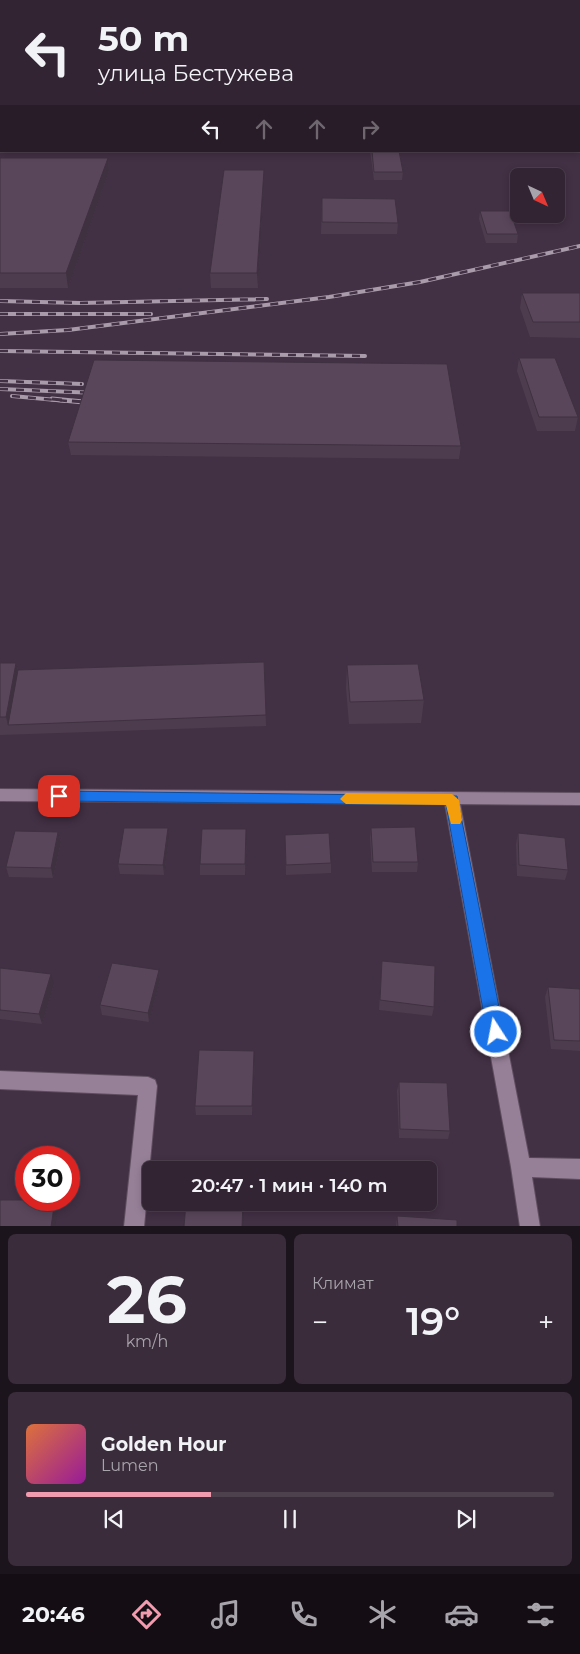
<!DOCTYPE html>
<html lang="ru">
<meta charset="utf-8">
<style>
:root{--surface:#322433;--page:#3a2c3b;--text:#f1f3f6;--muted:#a8a4ac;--line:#4d414e;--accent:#f29aae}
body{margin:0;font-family:Montserrat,sans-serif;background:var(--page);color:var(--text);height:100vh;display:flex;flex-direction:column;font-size:19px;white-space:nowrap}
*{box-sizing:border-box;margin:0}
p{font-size:16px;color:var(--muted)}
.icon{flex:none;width:28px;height:28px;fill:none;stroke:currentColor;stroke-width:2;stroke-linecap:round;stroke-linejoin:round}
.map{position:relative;height:1226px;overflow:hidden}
.panel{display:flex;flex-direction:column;gap:8px;padding:8px;background:#1c141c;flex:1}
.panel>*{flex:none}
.top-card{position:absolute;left:0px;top:0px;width:580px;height:152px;box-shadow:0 2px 8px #0003,0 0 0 1px var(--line);background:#322433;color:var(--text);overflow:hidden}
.needle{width:32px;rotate:136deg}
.buttons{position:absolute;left:510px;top:168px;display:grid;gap:10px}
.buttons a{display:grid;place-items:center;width:55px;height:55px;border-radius:8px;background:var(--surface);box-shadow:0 2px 8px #0003,0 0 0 1px var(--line);font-size:25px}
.speed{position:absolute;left:15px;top:1146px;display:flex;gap:10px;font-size:25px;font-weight:700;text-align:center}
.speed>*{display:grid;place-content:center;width:65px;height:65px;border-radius:50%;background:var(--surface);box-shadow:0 2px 8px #0003,0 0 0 1px var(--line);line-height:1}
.speed .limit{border:8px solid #d22;background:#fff;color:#111}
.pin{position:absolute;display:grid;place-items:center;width:42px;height:42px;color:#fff;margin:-21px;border-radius:10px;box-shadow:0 2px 8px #0006}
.me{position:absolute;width:55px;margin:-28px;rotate:349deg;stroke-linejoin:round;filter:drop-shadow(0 0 4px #0008)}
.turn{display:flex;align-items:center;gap:18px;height:105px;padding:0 15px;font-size:22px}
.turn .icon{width:65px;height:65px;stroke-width:2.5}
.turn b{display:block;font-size:35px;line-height:42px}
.lanes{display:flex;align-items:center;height:48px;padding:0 15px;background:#0003;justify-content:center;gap:25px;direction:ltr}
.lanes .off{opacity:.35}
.big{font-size:38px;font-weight:600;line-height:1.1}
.panel .widget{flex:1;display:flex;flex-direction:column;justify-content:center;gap:8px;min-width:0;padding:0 18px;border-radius:8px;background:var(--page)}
.panel .dial{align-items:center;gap:0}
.dial b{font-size:65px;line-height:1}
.song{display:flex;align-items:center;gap:15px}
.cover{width:60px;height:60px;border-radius:8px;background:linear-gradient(135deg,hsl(20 70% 55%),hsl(300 70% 35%))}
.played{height:5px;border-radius:2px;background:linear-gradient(90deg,var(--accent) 35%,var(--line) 35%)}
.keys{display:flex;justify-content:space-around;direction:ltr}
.heat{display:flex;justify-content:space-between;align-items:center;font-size:28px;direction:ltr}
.panel .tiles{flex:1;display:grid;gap:8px;grid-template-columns:1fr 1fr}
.widget:last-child{grid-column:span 2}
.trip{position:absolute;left:142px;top:1161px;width:295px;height:50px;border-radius:8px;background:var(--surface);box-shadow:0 2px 8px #0003,0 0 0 1px var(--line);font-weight:600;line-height:50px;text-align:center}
.menu{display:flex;height:80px;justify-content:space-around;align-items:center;background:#140e14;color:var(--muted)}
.menu .icon{width:35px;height:35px}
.menu .selected{color:var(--accent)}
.menu b{font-size:22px;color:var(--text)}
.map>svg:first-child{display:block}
</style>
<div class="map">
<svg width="580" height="1227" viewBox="0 0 580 1227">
<rect width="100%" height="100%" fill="#423044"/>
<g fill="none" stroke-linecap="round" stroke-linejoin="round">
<defs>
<path id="minor" d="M0 37H1V41H0Z
M0 103H1V107H0Z
M0 789 580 793V805L460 804 529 1158 580 1159V1179L532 1177 540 1227H520L511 1167 445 804 0 801Z
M0 1071 148 1077 155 1080 157 1086 144 1227H124L138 1095 0 1089Z"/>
</defs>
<!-- minor casing -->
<use href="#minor" stroke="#5f4e5f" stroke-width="2"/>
<!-- minor -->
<use href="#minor" fill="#968098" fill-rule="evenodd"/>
<defs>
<path id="rail-far1" d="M0 301 80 303 267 299
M0 314H151
M0 334 68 330 329 297 420 282 580 246
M0 351 365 356
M0 381 82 384
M0 389 97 393
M12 396 67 401"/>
<path id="rail" d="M52 399 94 403"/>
</defs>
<!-- rail-far1 casing -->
<use href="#rail-far1" stroke="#aa9baa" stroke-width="4"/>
<!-- rail casing -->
<use href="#rail" stroke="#aa9baa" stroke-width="5"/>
<!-- rail-far1 -->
<use href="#rail-far1" stroke="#423044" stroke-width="2.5" stroke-dasharray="8" stroke-linecap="butt"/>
<!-- rail -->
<use href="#rail" stroke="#423044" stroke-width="3" stroke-dasharray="10" stroke-linecap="butt"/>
</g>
<!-- wall -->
<path fill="#4d3c4e" d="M370 151H399L403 172 402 180H374Z
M0 158H108L109 171 68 288H0Z
M264 170V183L258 288H211L210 273Z
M322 198 398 223 397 234H321Z
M480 211 518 234 517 243H486L479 219Z
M522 293H580V338L530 337 520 308Z
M519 358 578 417 575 431H537L517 371Z
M68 442 461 446 459 459 71 455Z
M264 662 266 726 0 735V663H16L18 670Z
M347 665 424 700 421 723 349 724 346 688Z
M371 828 418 862 417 872H372L370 838Z
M58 832 61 842 53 878 9 877 6 867Z
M518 833 568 870 565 880 517 876 516 844Z
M285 835 331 863V873L286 875Z
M169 838 164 875 120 874 118 864Z
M247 839 245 875H200V864Z
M382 961 434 1007 432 1016 379 1010Z
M0 968 54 984 42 1024 0 1019Z
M159 970 160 980 149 1022 102 1015 100 1005Z
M548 987 580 989V1051L551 1049 545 997Z
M255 1061 252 1115H196L195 1106Z
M399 1082 450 1131 448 1139 399 1138 397 1091Z
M397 1216 457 1227H396Z"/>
<!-- shaded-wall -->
<path fill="#3f3140" d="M108 158 109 171 68 288 66 273Z
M264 170V183L258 288 257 273Z
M16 663 21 681 8 725 6 717Z
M168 828 169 838 164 875 163 865Z
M246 829 247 839 245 875V864Z
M58 832 61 842 53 878 51 868Z
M159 970 160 980 149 1022 148 1013Z
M51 974 54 984 42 1024 39 1014Z
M254 1051 255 1061 252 1115V1106Z
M55 1200 58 1208 55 1227H51Z
M243 1202H244V1205L243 1227H242Z"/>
<!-- building -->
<path fill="#5a465b" stroke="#3f3140" d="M372 151H399L403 172H374Z
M0 158H108L66 273H0Z
M224 170H264L257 273H210Z
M322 198 395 199 398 223 322 222Z
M480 211H510L518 234H487Z
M522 293H580V322H533Z
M519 358H555L578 417H539Z
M94 360 447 364 461 446 68 442Z
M264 662 266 715 8 725 18 670Z
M0 663H16L6 717H0Z
M418 664 424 700 350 702 347 665Z
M415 827 418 862H373L371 828Z
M124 828H168L163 865 118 864Z
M202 829H246L245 864H200Z
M15 831 58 832 51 868 6 867Z
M329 833 331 863 286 865 285 835Z
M518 833 565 838 568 870 519 865Z
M382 961 435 966 434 1007 380 1000Z
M112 963 159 970 148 1013 100 1005Z
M0 968 51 974 39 1014 0 1010Z
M548 987 580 989V1041L554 1040Z
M199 1050 254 1051 252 1106H195Z
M399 1082 447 1083 450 1131 400 1129Z
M0 1200H55L51 1227H0Z
M186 1202H243L242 1227H184Z
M397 1216 457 1220V1227H398Z"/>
<!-- route -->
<path fill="#1a73e8" stroke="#114b97" d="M59 791 457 796 504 1032 501 1037 496 1039 490 1037 487 1032 446 805 59 801 52 796Z"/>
<!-- slow -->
<path fill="#f59e0b" d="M346 793 452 794 459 800 462 820 460 824H451L446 805 346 804 340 799Z"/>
</svg>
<div class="buttons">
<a><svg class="needle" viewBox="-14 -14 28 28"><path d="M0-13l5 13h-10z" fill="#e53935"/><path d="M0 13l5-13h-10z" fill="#a8a4ac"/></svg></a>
</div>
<div class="speed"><div class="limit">30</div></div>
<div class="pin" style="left:59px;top:796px;background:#d93025"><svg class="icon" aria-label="arrive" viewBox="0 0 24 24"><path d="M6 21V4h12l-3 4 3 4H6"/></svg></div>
<svg class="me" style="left:496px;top:1032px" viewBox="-20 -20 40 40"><circle r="17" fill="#1a73e8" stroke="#fff" stroke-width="3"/><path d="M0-11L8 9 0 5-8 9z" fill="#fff"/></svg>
<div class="trip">20:47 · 1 мин · 140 m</div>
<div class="top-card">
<div class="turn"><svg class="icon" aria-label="left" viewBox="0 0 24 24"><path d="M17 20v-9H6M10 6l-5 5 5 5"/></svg><div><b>50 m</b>улица Бестужева</div></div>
<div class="lanes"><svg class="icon" aria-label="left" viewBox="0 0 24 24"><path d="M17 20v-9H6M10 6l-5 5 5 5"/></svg><svg class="icon off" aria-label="ahead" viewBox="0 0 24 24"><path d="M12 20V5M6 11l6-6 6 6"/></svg><svg class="icon off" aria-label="ahead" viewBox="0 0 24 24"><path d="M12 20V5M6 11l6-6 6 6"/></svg><svg class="icon off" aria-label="right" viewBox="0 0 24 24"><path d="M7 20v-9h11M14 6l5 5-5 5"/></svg></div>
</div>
</div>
<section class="panel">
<div class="tiles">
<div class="widget dial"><b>26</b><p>km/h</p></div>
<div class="widget"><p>Климат</p>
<div class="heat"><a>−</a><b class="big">19°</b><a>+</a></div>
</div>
<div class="widget">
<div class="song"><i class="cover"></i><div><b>Golden Hour</b><p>Lumen</p></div></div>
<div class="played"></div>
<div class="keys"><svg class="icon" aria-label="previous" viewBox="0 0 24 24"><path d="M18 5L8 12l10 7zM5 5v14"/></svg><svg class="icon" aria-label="pause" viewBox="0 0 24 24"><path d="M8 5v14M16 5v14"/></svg><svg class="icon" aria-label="next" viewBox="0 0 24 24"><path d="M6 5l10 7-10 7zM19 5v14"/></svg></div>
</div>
</div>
</section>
<nav class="menu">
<b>20:46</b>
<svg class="icon selected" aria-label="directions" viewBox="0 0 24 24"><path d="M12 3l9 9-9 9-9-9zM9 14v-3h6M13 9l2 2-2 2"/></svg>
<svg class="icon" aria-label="music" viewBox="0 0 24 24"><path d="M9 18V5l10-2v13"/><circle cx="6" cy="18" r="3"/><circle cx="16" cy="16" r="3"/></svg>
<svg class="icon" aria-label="phone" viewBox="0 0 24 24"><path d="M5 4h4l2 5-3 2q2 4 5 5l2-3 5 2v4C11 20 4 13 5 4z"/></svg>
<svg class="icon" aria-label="climate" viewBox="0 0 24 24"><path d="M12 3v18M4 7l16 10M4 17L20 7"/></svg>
<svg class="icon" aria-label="car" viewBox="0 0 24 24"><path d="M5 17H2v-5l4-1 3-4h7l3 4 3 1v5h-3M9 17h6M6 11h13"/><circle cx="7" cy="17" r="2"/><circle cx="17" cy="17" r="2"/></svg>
<svg class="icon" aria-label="filters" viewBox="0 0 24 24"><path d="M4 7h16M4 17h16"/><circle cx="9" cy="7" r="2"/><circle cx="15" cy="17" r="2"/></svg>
</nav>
